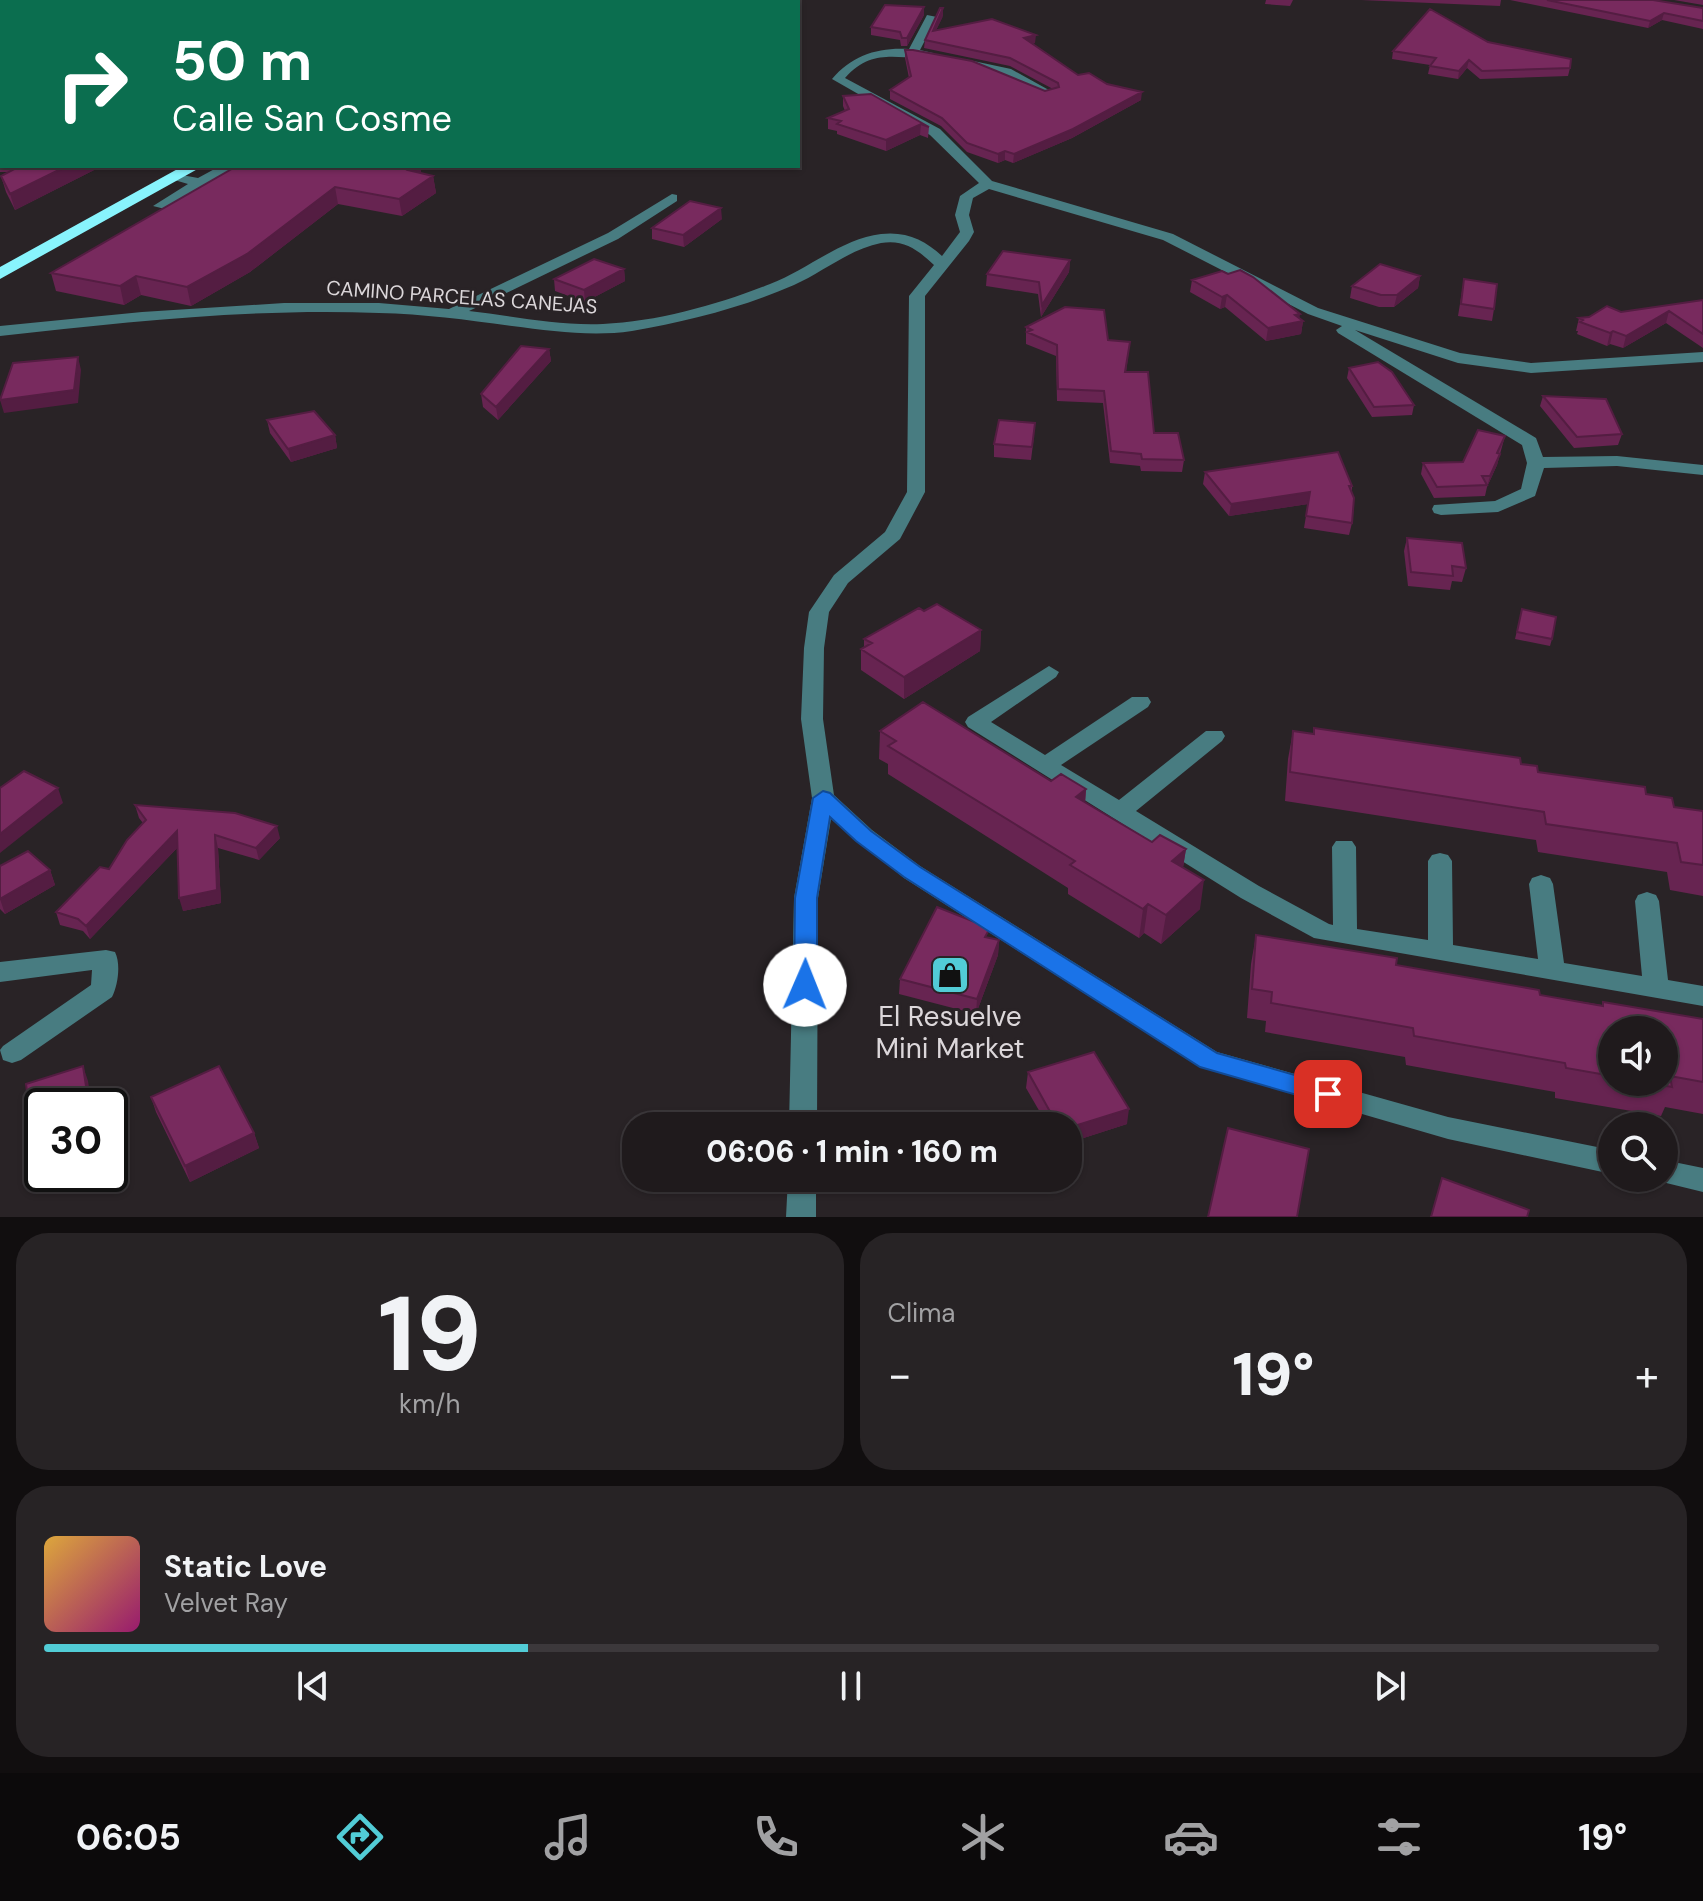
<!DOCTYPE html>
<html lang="es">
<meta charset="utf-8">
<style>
:root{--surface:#1f1a1c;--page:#272325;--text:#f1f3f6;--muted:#a1a1a3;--line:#3c383b;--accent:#52ccd6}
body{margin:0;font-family:"DM Sans",sans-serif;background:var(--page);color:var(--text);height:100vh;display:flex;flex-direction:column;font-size:30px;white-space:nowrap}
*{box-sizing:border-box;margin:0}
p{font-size:26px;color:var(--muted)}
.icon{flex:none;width:44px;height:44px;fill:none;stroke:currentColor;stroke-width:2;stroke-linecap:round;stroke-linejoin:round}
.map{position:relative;height:1217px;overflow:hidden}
.panel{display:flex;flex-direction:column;gap:16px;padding:16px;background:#110e0f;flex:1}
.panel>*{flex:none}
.guide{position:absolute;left:0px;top:0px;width:800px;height:168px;box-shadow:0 2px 6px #0004,0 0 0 2px var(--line);background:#0b6e4f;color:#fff;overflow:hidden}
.tools{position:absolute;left:1598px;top:1016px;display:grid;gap:16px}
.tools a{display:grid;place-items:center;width:80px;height:80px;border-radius:50%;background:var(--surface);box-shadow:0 2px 6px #0004,0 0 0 2px var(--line);font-size:40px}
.speed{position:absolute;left:24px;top:1088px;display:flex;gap:16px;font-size:40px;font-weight:700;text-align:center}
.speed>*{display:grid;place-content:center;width:104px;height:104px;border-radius:50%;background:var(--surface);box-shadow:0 2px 6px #0004,0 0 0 2px var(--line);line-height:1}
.speed .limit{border:4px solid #111;border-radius:12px;background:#fff;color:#111}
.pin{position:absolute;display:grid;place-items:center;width:68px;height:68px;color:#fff;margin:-34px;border-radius:16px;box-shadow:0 4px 12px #0006}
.me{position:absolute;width:88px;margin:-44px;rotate:1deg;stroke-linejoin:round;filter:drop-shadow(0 0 6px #0008)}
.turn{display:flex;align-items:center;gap:28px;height:168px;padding:0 40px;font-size:36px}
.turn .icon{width:104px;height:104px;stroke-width:2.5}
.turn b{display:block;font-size:56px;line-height:68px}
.big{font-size:60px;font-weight:800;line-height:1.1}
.panel .card{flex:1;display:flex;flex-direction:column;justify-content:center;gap:12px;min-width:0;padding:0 28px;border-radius:32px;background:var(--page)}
.panel .dial{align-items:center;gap:0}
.dial b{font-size:104px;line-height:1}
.song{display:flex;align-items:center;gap:24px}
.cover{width:96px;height:96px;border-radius:12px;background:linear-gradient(135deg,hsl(40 70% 55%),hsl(320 70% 35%))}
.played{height:8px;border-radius:4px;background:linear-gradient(90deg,var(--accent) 30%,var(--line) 30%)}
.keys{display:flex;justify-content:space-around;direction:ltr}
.heat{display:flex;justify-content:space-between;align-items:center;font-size:44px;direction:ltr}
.panel .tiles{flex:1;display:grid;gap:16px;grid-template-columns:1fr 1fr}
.card:last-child{grid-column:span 2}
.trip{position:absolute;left:622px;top:1112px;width:460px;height:80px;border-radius:32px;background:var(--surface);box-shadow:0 2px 6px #0004,0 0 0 2px var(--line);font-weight:800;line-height:80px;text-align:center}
.tabs{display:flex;height:128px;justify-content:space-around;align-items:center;background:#0c0a0b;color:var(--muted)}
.tabs .icon{width:56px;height:56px}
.tabs .current{color:var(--accent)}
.tabs b{font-size:36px;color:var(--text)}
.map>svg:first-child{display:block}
</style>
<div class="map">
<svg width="1703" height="1217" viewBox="0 0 1703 1217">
<rect width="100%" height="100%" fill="#292326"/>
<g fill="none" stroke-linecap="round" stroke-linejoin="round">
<!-- minor -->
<path fill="#487c81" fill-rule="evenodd" d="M927 15 937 17 920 50 933 53V57C898 61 874 46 845 78L940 129 992 181 1173 234 1318 308 1460 353 1531 363 1703 352V362L1531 373 1458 363 1355 330 1536 438 1543 457 1617 456 1703 465V475L1617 466 1544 468 1535 496 1498 512 1441 515 1434 513 1432 509 1434 505 1495 501 1521 489 1527 463 1522 445 1338 333 1336 330 1342 326 1308 314 1163 240 989 189 973 198 969 215 974 232 969 241 925 296V492L900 539 848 583 829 612 824 648 823 719 834 795 872 830 920 866 1217 1052 1448 1117 1612 1150V1174L1448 1139 1200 1067 904 878 831 819 818 898 817 1126H789L794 898 812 798 801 719 804 648 809 612 834 575 885 532 907 492 909 296 934 265C918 250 904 239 881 243 850 249 823 272 794 285 744 307 686 322 632 331 592 337 552 331 512 326 468 320 424 314 379 313 253 308 126 322 0 336V326L142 312 284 303H379L449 309 608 233 672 194 677 195V201L618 239 469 311C513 316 558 326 603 324 657 322 720 304 770 284 807 270 841 239 881 234 906 231 925 240 942 256L960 232 955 215 960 196 979 183 930 135 832 79C852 55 879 47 909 49Z
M964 59 1011 69 1056 94 1046 97 1003 75 960 66 958 63Z
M220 166H237L165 209 153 206 188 184 171 179V173L198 178Z
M1049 666 1059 672 1056 677 991 722 1045 755 1132 697H1148L1151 702 1148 707 1061 765 1119 800 1206 731H1222L1225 736 1222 741 1136 811 1259 886 1329 924 1333 925 1332 847 1336 841H1352L1356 847 1357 929 1428 940V861L1432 855 1440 853 1448 855 1452 861 1453 945 1538 959 1529 884 1532 878 1541 875 1550 878 1553 884 1564 963 1642 976 1635 901 1638 895 1647 892 1656 895 1659 901 1668 980 1703 986V1006L1314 938 1241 898 968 727 965 722 968 717Z
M106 950 115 952C121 964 118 985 112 997L21 1060 12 1063 3 1060 0 1050 3 1046 91 985 92 970 0 982V962Z
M1664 1160 1703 1168V1192L1654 1180 1653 1178H1664Z
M788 1178H816V1217H786Z"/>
<!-- highway -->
<path fill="#88f4fd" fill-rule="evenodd" d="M475 0H491L473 2Z
M500 0H515L498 2Z
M183 166H203L0 279V267Z"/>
</g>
<!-- wall -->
<path fill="#672451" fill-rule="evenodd" d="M1266 0H1293L1290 6 1265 4Z
M1361 0H1501L1500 6Z
M1510 0H1654L1703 8V29L1662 20 1648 28Z
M1674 0H1703V5Z
M924 15 907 46H901L900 40 871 35V27Z
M943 16 936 30 1035 43 1032 44 1078 75 1107 84 1141 100 1072 138 1013 163 1005 160 998 163 967 152 941 126 890 99V90L909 78 905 58V50L1045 91 1053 89 1010 66 924 48 925 40Z
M1488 42 1570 68 1568 76 1480 79 1467 68 1458 79 1428 74 1430 65 1392 59 1393 51Z
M843 96 929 127 928 138 920 135 886 151 837 134V131L828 129V118L845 111 843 106Z
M0 117H2V166H102L15 210 6 192 1 176 10 172H0Z
M237 166H420L421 173 433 176 436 193 402 216 338 204 250 272 191 306 141 295 124 305 56 291 51 273Z
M722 219 684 247 652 239V228Z
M1070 260 1069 272 1041 317 1038 294 986 286 987 274Z
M624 269 625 281 585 302 555 291 554 279Z
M1420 276 1418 288 1394 307H1379L1350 298 1352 286Z
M1464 279 1494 309 1492 321 1458 316Z
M1192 280 1299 318 1303 321 1301 334 1266 341 1225 307 1220 309 1190 292Z
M1703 300V348L1666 323 1623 348 1610 344 1607 346 1577 334 1578 331H1576L1579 318Z
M1026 327 1108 340 1130 342 1126 372 1154 433 1184 460 1182 472 1141 471 1140 466 1110 463 1103 403 1057 401 1056 356 1026 344Z
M549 349 551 361 498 420 483 407 481 394Z
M1349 368 1414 405 1412 415 1372 417 1347 378Z
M1543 396 1622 434 1618 445 1574 448 1540 406Z
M267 420 335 435 337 448 291 462 270 433Z
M1034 436 1031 460 994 457V444Z
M1505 436 1497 465 1487 487 1485 496 1434 498 1421 474 1423 463 1463 462Z
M1205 472 1352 486V523L1349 535 1304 528 1308 504 1229 516 1203 484Z
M1407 538 1466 568 1462 582 1452 581 1450 590 1408 586 1404 551Z
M1522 609 1552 639 1550 646 1515 639Z
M924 611 981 630 980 651 904 699 861 670V649L864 647V639Z
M1314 728 1521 764 1538 772 1646 794 1674 807 1703 811V896L1670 890 1667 872 1538 852 1536 840 1285 801 1288 759 1293 731 1313 734Z
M880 731 1051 781 1086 789 1085 803 1152 842 1186 849 1183 868 1200 909 1161 944 1144 933 1139 938 1068 894V888L888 774V764L879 759Z
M135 805 280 838 259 860 218 848 221 903 183 911 178 847 90 939 83 931 60 925 56 912 109 869 143 823 139 818Z
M0 866 50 870 55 885 5 914 0 909Z
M1256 935 1540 995 1602 1005 1603 1002 1703 1019V1114L1665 1107 1661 1116 1555 1098V1092L1406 1065 1405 1057 1265 1032 1266 1021 1247 1018 1251 964ZM1612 1030 1664 1082H1612Z
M999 940 998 955 976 1014 899 994 900 979Z
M1028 1072 1127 1124 1068 1143V1126H1048L1026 1088Z
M151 1097 254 1133 259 1148 190 1182 156 1112Z"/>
<!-- shaded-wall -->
<path fill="#541d42" d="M375 0H399L389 2H376Z
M924 7V15L907 46V38Z
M943 8V16L932 39 933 31Z
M1664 13 1662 20 1648 28 1650 21Z
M1036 35 1035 43 1024 46V38Z
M1469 60 1467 68 1458 79 1459 71Z
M1142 92 1141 100 1072 138 1013 163 1014 154Z
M2 94V110L0 111V95Z
M921 124 920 135 886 151V140Z
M1005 151V160L998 163V154Z
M67 166H102L15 210 10 194Z
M414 166H420L422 180 408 170Z
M433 176 436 193 402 216 399 199Z
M335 187 338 204 250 272 191 306 187 287Z
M721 208 722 219 684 247 683 235Z
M1070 260 1069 272 1041 317 1042 305Z
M624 269 625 281 585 302 584 290Z
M136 276 141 295 124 305 120 286Z
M1420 276 1418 288 1394 307 1397 295Z
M1227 295 1225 307 1220 309 1222 297Z
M1669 311 1666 323 1623 348 1626 336Z
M1300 314 1299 322 1303 321 1301 334 1266 341 1268 328 1295 315Z
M1613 331 1610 344 1607 346 1610 333Z
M549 349 551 361 498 420 496 407Z
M78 357 81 370 78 403 4 413 0 400Z
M335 435 337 448 291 462 288 449Z
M1500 454 1497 465 1487 487 1490 476Z
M1310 492 1308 504 1229 516 1231 504Z
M981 630 980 651 904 699V677Z
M58 788 63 803 0 853V834Z
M1086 789 1084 817 1076 797Z
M277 826 280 838 259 860 256 848Z
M177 831 181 844 90 939 86 926Z
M215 835 218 848 221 903 183 911 179 898Z
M1186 849 1181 878 1172 861Z
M50 870 55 885 5 914 0 899Z
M1204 880 1200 909 1161 944 1166 915Z
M1148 904 1144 933 1139 938 1143 909Z
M999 940 998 955 976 1014 977 999Z
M83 1066 88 1081 92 1106H89Z
M1129 1109 1127 1124 1068 1143V1128Z
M254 1133 259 1148 190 1182 185 1166Z
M42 1136V1153L39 1154 33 1139Z"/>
<!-- building -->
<path fill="#782a5e" stroke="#541d42" stroke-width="2" d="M0 0H69L74 2H2V46L0 47Z
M1547 0H1653L1703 8V21L1664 13 1650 21Z
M885 5 924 7 907 38H902L900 32 871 27Z
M940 8H943L933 31 992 19 1036 35 1024 38 1078 75 1089 73 1107 84 1142 92 1073 129 1014 154 1005 151 998 154 967 143 942 118 890 90 911 76 905 50H913L972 61 1045 91 1059 87 1058 83 1010 58 925 40Z
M1430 9 1488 42 1571 59 1570 68 1482 71 1469 60 1459 71 1430 66 1436 58 1393 51Z
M0 53 2 54V94L0 95 1 56Z
M871 94 929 127 921 124 886 140 837 124 841 121 828 118 849 109 843 96Z
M0 117H2V156H0Z
M20 166H67L10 194 1 176Z
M237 166H414L408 170 433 176 399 199 335 187 247 254 187 287 136 276 120 286 51 273Z
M690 201 721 208 683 235 652 228Z
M1003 251 1070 260 1042 305 1039 282 987 274Z
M594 259 624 269 584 290 554 279Z
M1380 264 1420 276 1397 295H1381L1352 286Z
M1240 270 1253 277 1300 314 1295 315 1303 321 1268 328 1227 295 1222 297 1192 280 1222 271 1228 274Z
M1464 279 1497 284 1494 309 1461 304Z
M1703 300V334L1669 311 1626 336 1613 331 1610 333 1580 322 1583 320 1579 318 1589 317 1607 306 1621 312Z
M1065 307 1104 310 1108 340 1130 342 1125 372H1148L1154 433H1178L1184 460 1142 459 1141 454 1111 451 1104 391 1058 389 1057 345 1027 332 1032 330 1026 327Z
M521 346 549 349 496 407 481 394Z
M78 357 74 390 0 400 13 363Z
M1378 362 1392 372 1414 405 1374 407 1349 368Z
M1543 396 1606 399 1622 434 1577 437Z
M314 411 335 435 288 449 267 420Z
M999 420 1035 423 1032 447 994 444Z
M1478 430 1505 436 1497 453 1500 454 1490 476H1482L1487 485 1437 487 1423 463 1463 462Z
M1338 452 1352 486H1349L1354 498 1352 523 1306 516 1310 492 1231 504 1205 472Z
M1407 538 1462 543 1466 568 1452 566 1453 576 1411 572Z
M937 604 981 630 904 677 861 649 872 643 864 639 919 608 924 611Z
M1522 609 1556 617 1552 639 1517 632Z
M923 702 1051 781 1061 774 1086 789 1076 797 1152 842 1160 835 1186 849 1172 861 1204 880 1166 915 1148 904 1143 909 1070 865 1075 861 888 746 896 741 880 731Z
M1314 728 1520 758 1521 764 1537 766 1538 772 1645 787 1646 794 1672 798 1674 807 1703 811V865L1681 862 1677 843 1546 824 1544 812 1290 772 1293 731 1314 734Z
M24 771 58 788 0 834V788Z
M135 805 235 813 277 826 256 848 215 835 217 890 179 898 177 831 86 926 78 919 56 912 100 867 109 869 127 840 146 820Z
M28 851 50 870 0 899V866Z
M937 907 990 928 985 937 999 940 977 999 900 979Z
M1256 935 1397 958 1396 965 1539 990 1540 995 1603 1006V1002L1703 1019V1082L1670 1076 1672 1087 1644 1082H1664V1030H1612V1076L1566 1068 1565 1063 1414 1036 1413 1028 1271 1003 1272 992 1252 989Z
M1094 1052 1129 1109 1068 1128V1126H1058L1028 1072Z
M83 1066 89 1106H42V1136L33 1139 26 1084Z
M219 1066 254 1133 185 1166 151 1097Z
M1228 1128 1309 1149 1297 1217H1208Z
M1442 1178 1529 1210 1527 1217H1431Z"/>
<!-- route -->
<path fill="#1a73e8" stroke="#114b97" stroke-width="2" d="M823 791 830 793 871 831 920 867 1217 1053 1337 1087 1341 1094 1337 1101 1328 1104 1200 1067 904 877 856 841 830 817 817 898V985L813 991 805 994 797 991 794 985 795 898 813 798Z"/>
<!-- icons -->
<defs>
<symbol id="shop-square" viewBox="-11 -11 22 22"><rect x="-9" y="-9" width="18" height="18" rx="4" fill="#52ccd6" stroke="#292326"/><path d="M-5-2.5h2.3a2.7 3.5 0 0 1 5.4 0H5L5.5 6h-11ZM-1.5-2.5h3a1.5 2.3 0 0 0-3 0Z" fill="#111"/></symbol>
</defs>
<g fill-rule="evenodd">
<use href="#shop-square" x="928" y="953" width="44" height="44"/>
</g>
<g text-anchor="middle" stroke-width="6" stroke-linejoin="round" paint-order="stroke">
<!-- far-street labels -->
<g font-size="20" fill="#dcd7da" stroke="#292326">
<text transform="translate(462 297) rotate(4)" y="7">CAMINO PARCELAS CANEJAS</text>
</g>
<!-- near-poi labels -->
<g font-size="28" fill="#dcd7da" stroke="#292326">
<text x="950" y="1026">El Resuelve<tspan x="950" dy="32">Mini Market</tspan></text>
</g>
</g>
</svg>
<div class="tools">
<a><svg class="icon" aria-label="sound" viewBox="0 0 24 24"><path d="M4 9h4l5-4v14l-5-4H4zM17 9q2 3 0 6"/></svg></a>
<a><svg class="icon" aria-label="search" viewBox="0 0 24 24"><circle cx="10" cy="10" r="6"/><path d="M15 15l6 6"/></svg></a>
</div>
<div class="speed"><div class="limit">30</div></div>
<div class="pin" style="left:1328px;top:1094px;background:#d93025"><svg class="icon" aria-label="arrive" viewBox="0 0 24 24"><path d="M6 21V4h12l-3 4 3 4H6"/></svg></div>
<svg class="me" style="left:805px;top:985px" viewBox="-20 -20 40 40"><circle r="19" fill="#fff"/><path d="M0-13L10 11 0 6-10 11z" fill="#1a73e8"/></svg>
<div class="trip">06:06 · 1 min · 160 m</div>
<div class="guide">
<div class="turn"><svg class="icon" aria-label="right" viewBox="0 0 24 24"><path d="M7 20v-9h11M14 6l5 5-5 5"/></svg><div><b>50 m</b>Calle San Cosme</div></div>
</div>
</div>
<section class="panel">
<div class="tiles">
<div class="card dial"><b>19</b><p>km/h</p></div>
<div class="card"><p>Clima</p>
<div class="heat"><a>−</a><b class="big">19°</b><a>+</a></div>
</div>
<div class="card">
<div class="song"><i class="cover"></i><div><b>Static Love</b><p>Velvet Ray</p></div></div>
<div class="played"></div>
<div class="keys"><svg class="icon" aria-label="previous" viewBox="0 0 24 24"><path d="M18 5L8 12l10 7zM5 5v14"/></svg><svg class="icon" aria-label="pause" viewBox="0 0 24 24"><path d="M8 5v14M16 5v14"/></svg><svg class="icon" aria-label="next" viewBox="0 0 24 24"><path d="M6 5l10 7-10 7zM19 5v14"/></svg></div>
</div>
</div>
</section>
<nav class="tabs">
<b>06:05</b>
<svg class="icon current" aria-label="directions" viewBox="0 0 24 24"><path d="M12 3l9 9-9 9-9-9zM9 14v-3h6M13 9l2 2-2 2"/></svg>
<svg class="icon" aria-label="music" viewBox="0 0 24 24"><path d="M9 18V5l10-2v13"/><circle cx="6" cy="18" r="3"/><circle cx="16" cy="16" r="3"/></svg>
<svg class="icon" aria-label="phone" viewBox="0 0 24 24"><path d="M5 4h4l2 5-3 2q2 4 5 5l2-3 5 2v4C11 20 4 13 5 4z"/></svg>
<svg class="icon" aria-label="climate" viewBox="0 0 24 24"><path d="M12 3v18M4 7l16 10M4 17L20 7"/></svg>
<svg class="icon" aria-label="car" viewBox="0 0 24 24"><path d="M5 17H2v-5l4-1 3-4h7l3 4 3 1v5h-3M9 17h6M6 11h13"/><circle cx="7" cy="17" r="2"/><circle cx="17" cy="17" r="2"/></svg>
<svg class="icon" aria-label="filters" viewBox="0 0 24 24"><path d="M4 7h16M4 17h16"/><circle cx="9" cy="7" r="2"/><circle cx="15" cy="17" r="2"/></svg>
<b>19°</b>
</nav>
